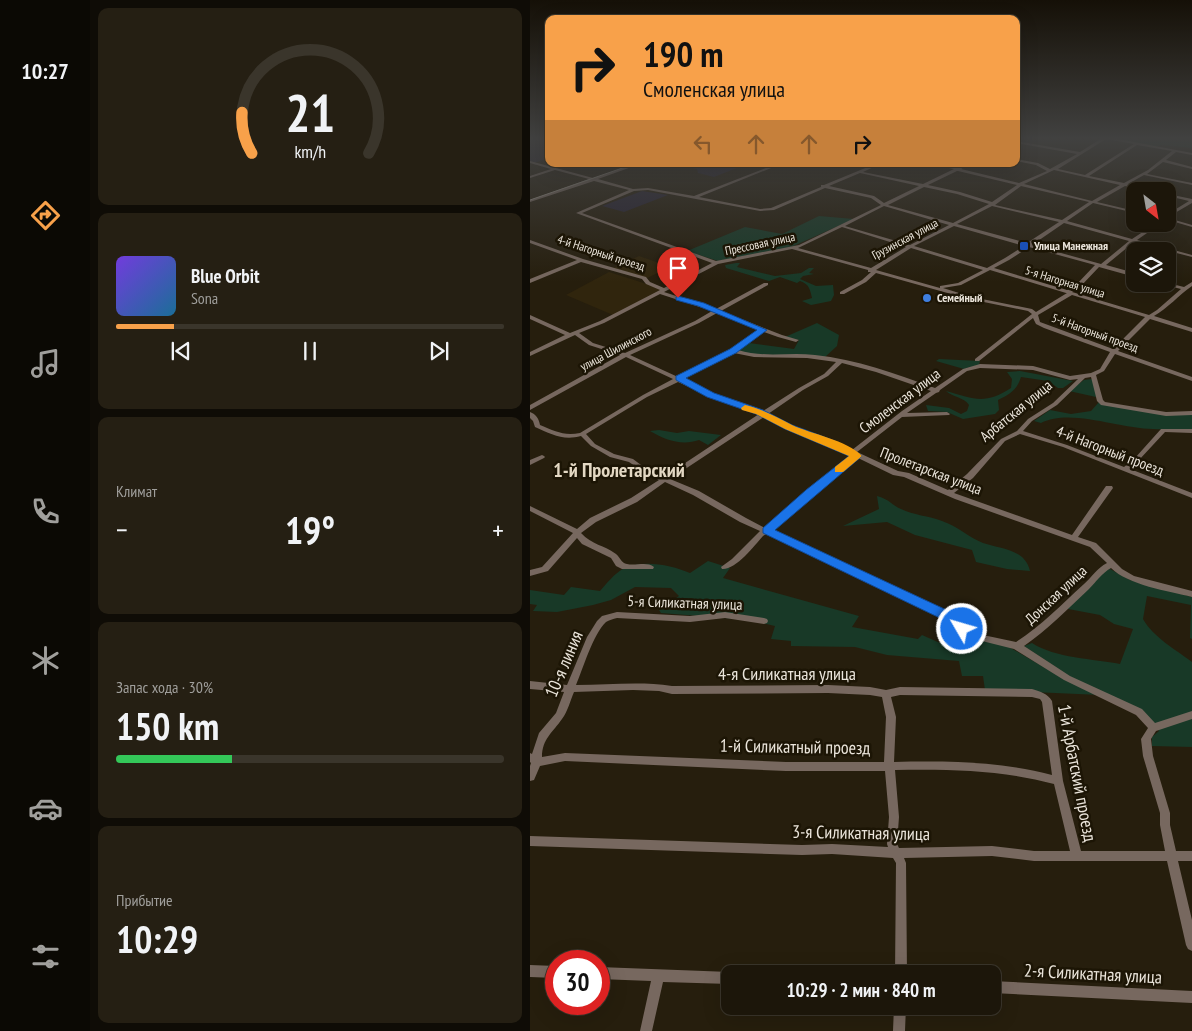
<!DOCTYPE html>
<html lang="ru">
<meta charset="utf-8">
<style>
:root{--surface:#1c160a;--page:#251f13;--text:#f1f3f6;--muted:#a09f9c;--line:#3a352b;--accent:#f8a14a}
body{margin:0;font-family:"PT Sans Narrow",sans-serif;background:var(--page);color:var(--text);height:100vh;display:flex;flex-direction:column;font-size:19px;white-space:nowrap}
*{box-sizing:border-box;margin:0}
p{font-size:16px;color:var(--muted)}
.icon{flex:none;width:28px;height:28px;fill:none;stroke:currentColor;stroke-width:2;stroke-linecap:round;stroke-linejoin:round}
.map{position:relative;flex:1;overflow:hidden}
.sheet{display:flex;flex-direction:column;gap:8px;padding:8px;background:#0f0c06;width:440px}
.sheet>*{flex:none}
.top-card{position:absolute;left:15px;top:15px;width:475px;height:152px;border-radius:10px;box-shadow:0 5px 20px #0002,0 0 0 1px var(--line);background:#f8a14a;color:#111;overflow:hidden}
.needle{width:32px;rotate:149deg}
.fabs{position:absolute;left:596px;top:182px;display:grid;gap:10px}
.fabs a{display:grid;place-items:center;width:50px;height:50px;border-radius:10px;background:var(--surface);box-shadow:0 5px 20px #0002,0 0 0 1px var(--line);font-size:25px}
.speed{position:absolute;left:15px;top:950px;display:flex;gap:10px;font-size:25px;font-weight:700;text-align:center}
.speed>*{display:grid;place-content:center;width:65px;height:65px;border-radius:50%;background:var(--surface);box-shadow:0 5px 20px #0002,0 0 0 1px var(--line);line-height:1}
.speed .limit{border:8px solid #d22;background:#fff;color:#111}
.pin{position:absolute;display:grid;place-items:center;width:42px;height:42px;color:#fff;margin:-51px -21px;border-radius:50% 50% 50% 0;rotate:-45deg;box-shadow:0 0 5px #0007}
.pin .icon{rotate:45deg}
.me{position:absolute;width:55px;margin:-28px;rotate:308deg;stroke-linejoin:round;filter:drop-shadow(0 0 4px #0008)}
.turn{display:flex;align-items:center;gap:18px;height:105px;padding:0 15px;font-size:22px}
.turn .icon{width:65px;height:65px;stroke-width:2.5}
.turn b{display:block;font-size:35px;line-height:42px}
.lanes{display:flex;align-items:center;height:48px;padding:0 15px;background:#0003;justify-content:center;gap:25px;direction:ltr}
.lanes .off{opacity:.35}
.big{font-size:38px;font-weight:700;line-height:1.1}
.sheet .card{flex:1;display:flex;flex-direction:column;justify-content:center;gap:8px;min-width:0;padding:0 18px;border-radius:10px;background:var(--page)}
.sheet .dial{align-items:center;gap:0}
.dial svg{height:130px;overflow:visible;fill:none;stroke:var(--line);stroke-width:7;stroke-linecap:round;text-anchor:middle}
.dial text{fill:var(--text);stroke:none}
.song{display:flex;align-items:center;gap:15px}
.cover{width:60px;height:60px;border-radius:8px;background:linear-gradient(135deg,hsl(260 70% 55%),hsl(200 70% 35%))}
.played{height:5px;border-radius:2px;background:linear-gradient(90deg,var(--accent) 15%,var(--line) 15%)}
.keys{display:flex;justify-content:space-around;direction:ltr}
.heat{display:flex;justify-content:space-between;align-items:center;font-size:28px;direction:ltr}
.charge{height:8px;border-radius:4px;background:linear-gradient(90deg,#34c759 30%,var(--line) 0)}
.trip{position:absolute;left:191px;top:965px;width:280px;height:50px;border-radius:10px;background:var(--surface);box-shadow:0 5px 20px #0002,0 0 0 1px var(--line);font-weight:700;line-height:50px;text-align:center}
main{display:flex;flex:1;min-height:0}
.menu{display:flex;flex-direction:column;width:90px;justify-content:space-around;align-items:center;background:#0b0904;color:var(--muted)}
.menu .icon{width:35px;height:35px}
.menu .active{color:var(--accent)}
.menu b{font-size:22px;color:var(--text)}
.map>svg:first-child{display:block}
</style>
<main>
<nav class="menu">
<b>10:27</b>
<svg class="icon active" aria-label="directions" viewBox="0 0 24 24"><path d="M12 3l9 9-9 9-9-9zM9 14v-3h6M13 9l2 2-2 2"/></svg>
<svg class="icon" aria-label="music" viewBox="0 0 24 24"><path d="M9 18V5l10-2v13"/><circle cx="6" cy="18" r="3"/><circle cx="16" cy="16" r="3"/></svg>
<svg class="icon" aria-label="phone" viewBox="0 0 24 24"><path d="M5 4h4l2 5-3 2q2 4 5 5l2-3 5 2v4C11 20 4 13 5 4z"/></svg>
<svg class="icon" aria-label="climate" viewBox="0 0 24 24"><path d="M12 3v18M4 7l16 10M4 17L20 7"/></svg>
<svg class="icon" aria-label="car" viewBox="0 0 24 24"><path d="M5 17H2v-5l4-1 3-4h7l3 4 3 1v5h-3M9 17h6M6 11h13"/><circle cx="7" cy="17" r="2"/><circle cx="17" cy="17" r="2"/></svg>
<svg class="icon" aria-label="filters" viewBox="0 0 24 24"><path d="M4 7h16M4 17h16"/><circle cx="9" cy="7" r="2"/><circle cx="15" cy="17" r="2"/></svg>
</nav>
<section class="sheet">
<div class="card dial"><svg viewBox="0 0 100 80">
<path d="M14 69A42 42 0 1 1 86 69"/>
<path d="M14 69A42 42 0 0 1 8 44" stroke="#f8a14a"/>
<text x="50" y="56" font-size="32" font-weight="700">21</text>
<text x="50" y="72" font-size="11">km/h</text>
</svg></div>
<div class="card">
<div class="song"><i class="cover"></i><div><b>Blue Orbit</b><p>Sona</p></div></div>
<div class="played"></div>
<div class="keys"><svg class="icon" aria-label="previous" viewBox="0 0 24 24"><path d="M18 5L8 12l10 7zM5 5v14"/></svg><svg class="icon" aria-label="pause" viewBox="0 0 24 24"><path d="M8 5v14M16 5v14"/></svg><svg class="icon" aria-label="next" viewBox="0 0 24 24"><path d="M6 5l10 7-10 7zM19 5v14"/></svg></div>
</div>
<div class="card"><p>Климат</p>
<div class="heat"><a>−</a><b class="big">19°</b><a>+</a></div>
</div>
<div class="card"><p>Запас хода · 30%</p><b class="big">150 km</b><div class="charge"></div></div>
<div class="card"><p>Прибытие</p><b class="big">10:29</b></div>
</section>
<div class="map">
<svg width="662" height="1031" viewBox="0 0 662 1031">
<rect width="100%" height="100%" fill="#261e0d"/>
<!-- built -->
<path fill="#30250d" d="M109 256 141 267 117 278 83 268Z
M79 272 126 287 130 290 83 315 36 295Z"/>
<!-- education -->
<path fill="#272333" d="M19 138V158L4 163 0 162V139Z
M154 164H204L207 168 184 177 168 173 167 169 150 165Z
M112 191 138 195 94 212 72 206Z"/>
<!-- green -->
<path fill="#183927" d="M579 138 616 140 617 138H662V148L631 145 623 148Z
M289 216 324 219 261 247 188 261 157 251 215 227 252 234Z
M206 263H210L207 267 245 276 271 273 279 268H284L279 273 284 274 273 276 270 279 286 286 303 285 304 295 301 301 281 305 272 301 282 298C280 289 279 284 270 281L267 283 250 277 239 281 196 268 195 265Z
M287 323 309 335 307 346 295 357 219 354 209 351 219 343 264 349 269 340 255 337Z
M409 359 450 361 449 365 434 369 406 361Z
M490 371 543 381 533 388H528L518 381 491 377C487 390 480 394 468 400L469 410 465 414 433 419 417 412 398 411 396 405 419 408 431 414 437 411 439 405C434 397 422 397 416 391 444 399 455 405 481 388L482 379 477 372Z
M562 379 566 389V397L539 391 554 380Z
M569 402 623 413 662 414V430C649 428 636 430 623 429 589 429 541 408 511 423L504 421 520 410 541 414 561 411Z
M129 430 147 433 159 431 191 435 178 445 169 440C152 446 135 440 120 431Z
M347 496C361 500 361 505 371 509 383 515 399 516 412 521 427 526 440 538 453 543 471 549 495 549 500 571L477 569 446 562 442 550 385 535 357 522 313 526 349 509Z
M178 561 200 568 193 578 329 616 322 627 388 639 392 635 410 643 421 622 430 631 474 644 536 680 570 695 455 690 453 676H432L429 661 357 655 325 647 261 646V641L241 639 245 626 220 620 131 613 129 610 149 596 141 588 105 587 81 600 63 605 27 612 3 611 7 605 0 604V590L34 595 41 587 70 591C76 584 85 573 93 569 112 559 141 565 160 573Z
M580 569 600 580 662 597V639L660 638 661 605 617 596 613 619C623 637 645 649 662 662V747L622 746V737L629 731 621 719 539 676 494 646 502 643C525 658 564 659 590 664L603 629 584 624 570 615 533 608 575 570Z"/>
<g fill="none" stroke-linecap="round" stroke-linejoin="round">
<!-- minor -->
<path fill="#77685f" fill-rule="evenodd" d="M572 138H583L662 153V155L646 152 636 160 662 167V169L633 162 617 174 662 183V185L614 175 598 184 623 190 624 191H617L595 186 567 202 605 211V213L563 203 537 221 602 239 625 224H630L607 240 662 255V257L604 242 576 265 605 273V277L569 267 550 287 542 292 619 315 627 310 651 289 635 285V284H638V283L654 287 662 282V286C649 295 638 308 624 316L662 328V332L620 319 588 351 662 377V381L585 354 574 371 566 375 573 400 575 402 636 412 662 411V415L636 416 571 405 567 401 561 377 555 378 527 405 502 421 493 431 537 445 594 467 605 458 631 429H662V433L635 432 609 460 600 469 662 493V498L533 447 490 434 475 441 443 478 424 493 542 535 576 486H582L583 488 548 537 566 543 592 569 604 576 662 591V597C638 591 598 585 581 568 572 573 566 582 559 589 538 609 517 630 494 646L540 676 612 709 625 723 662 711V719L626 731 621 739 623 756 640 813V825L646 851H662V861H648L662 920V951L658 949 656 945 637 861H504L462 856 374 858 376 863 377 974H365L366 863 363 858 302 854 272 855 0 846V836L272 845 302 844 358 847 357 844 359 817 355 771H256L35 761 10 766 4 780 0 781V766L1 763 0 762V753L2 754 9 733 26 713 34 692 0 689V681L37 685 57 637 67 621 72 616 87 612 160 616 195 612 234 618 237 619 238 621 237 623 234 624 195 618 160 622 87 618C83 619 79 620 76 622 63 634 53 669 46 685 79 685 110 681 142 686L298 685 340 687 356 690 370 687 502 689C511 692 517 693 522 701L533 781 551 851H635L630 825V813L613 756 611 739 618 728 606 715 534 680 484 649 448 640 429 631 415 618 236 534 233 536C224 546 206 570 192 569L191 567 202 559 230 531 210 522 163 495 135 482 107 502 66 522 51 533C62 545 74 545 86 554 90 557 91 563 97 564 106 566 117 561 124 567L123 569H92L86 566 81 558 52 544 47 538 18 571 0 576V570L12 567 43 533 0 511V506L47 529 60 518 101 498 129 480 115 473 99 462 80 457 61 446 51 436C33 441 21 434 5 427L3 421 0 418V412C6 414 9 419 10 425 25 431 33 436 50 433L113 395 143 379 96 357 0 410V405L90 355 59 345 45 335 0 356V352L35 335 0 319V315L40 333 70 321 130 290 116 284 112 279 51 262 0 283V279L47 260 0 243V240L53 259 116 277 120 282 134 288 182 263 46 213 99 190 64 181 0 202V200L59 179 25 170 0 178V176L21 169 0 163V161L63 178 105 164H110L68 179 103 189 118 188 164 196 246 164H251L169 197 230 209 241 208 291 187V185H294L345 164H350L333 172 393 184 424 169 403 165 402 164C410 164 422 168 428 167 432 167 435 164 440 164L431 169 489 183 517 171 506 165 486 161V159L508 163 520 169 547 154 486 143V141L550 152ZM576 139 604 144 555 175 528 169ZM607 145 642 151 618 170 594 183 559 176ZM524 170 590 185 562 201 494 184ZM427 171H428L487 185 462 202 430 192 398 185ZM330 173 389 186 354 203 344 196 299 186ZM491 186 559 202 532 220 465 205ZM394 187 427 194 459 204 423 223 358 205ZM295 188 341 198 351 205 269 245 186 261 52 213 104 191 118 190 230 211 244 210ZM354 206 419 225 380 245 315 226ZM462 206 529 222 497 243 427 224ZM534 223 599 241 571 264 502 245ZM424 226 494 246 475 258 457 268 384 246ZM312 227 376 247 341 268 268 248ZM499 247 565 265 546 285 537 290 464 268 479 260ZM381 248 453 270 428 283 410 286V288L346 270ZM262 249 338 270V272H341L332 280 310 292V294H314L336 282 346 273 439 299 498 311 502 314 445 359V361H449L503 318 506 324 514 328 580 352 570 369 561 373 540 376 503 366 450 364 433 369 405 388C366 374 326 359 285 355 259 352 233 358 208 350L234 332 248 337 266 342 269 340 252 335 191 311 238 285V283H234L186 309 134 292 188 264ZM460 270 536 293H537L506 312 502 309 442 297 413 288 431 285ZM130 294 182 311 165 321 95 353 63 343 49 333 74 323ZM542 295 615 317 583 349 510 322 508 315ZM187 313 229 330 201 350 148 377 100 355 169 323ZM204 353 224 357 277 358 306 362 294 374 269 388 233 411 183 394 152 379ZM312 363 346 372 401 391 372 411 322 450C294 437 265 428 238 414L273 390 298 376ZM450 368 503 370 540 380 548 379 523 403 498 419 487 431 471 439 437 474 418 490 379 473 368 471 327 452 372 417 419 415 420 414 417 412 377 413 406 393 409 392 410 390 437 371ZM148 382 179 396 229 414 134 477 119 471 103 459 84 454 65 444 56 434 117 397ZM234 417C262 431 293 442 322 455L277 490 235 528 216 518 169 491 140 479ZM328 458 363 475 374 477 425 499 560 547 577 563C567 568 562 577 554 584 532 604 511 626 486 642L453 635 435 627 421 614 242 530 283 494ZM103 690 129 691 142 694 298 693 340 695 352 697 356 717 354 762H256L35 753 12 757C12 739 23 732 32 719 38 711 40 701 44 692ZM370 695 502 697 510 699 512 702 522 775C470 761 417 761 364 762L366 717 361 697ZM365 770C419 769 472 770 524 784L540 851H504L462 846 369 848 367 844 369 817Z
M205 164H209L211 166 208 167Z
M638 194 662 199V203L638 217V214L659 201 638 196Z
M638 218 662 225V227L638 220Z
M12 455 14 456 15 457 14 458 0 465V460Z
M0 965 26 966V978L0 977Z
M69 967 200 972 204 974H200V984L133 982 122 1031H110L121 981 69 979Z
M462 981 662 991V1003L462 993Z
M364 1006H376L375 1031H363Z"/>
<!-- tram -->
<path stroke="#9d968a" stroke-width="1" d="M0 200 104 164"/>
</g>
<!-- sky -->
<linearGradient id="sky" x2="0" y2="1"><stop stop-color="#151007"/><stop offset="0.49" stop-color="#414140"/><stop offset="1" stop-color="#414140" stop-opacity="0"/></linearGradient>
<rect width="662" height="282" fill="url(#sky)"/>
<!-- route -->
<path fill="#1a73e8" stroke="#114b97" d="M148 296 174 303 237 330 206 353 156 378 184 393 233 410 262 425 305 441 332 456 245 530 423 613 438 629 436 632H427L414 620 233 533V528L276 490 319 456 255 429 226 414 177 397 146 380V376L200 349 227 330 168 306 146 300V297Z"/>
<!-- slow -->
<path fill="#f59e0b" d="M215 405C232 409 246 417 262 425 281 434 317 440 332 456L313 472H305V467L319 456 255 429 226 414 212 410 211 408Z"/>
<!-- markers -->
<rect fill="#1a4fb4" stroke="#1c1505" stroke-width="2" x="489" y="241" width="10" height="10" rx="2.5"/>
<circle fill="#3f7fe0" stroke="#1c1505" stroke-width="2" cx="397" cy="298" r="5"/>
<g text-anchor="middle" stroke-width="5" stroke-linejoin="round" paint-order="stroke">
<!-- far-street labels -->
<g font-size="12" fill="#ebe5db" stroke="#1c1505">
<text transform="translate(375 239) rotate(-28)" y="4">Грузинская улица</text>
<text transform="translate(230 244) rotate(-12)" y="4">Прессовая улица</text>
<text transform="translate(71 253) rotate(18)" y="4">4-й Нагорный проезд</text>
<text transform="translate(535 282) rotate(17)" y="4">5-я Нагорная улица</text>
<text transform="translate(565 333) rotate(20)" y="4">5-й Нагорный проезд</text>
<text transform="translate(86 349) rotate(-28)" y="4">улица Шилинского</text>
</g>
<!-- far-poi labels -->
<g font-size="12" font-weight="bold" fill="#ebe5db" stroke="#1c1505" text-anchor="start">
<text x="504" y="250">Улица Манежная</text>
<text x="407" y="302">Семейный</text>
</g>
<!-- street labels -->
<g font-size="15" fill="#ebe5db" stroke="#1c1505">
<text transform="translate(370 401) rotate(-37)" y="5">Смоленская улица</text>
<text transform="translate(486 411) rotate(-39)" y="5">Арбатская улица</text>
<text transform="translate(580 451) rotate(21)" y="5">4-й Нагорный проезд</text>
<text transform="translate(401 471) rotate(21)" y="5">Пролетарская улица</text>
<text transform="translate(526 595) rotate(-43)" y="5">Донская улица</text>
<text transform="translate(155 603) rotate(2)" y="5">5-я Силикатная улица</text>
</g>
<!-- near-street labels -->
<g font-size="18" fill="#ebe5db" stroke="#1c1505">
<text transform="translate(34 664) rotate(-67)" y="6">10-я линия</text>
<text x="257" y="680">4-я Силикатная улица</text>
<text transform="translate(265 747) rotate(1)" y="6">1-й Силикатный проезд</text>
<text transform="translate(547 773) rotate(79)" y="6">1-й Арбатский проезд</text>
<text transform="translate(331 833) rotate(1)" y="6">3-я Силикатная улица</text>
<text transform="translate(563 974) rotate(3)" y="6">2-я Силикатная улица</text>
</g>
<!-- district labels -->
<g font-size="20" font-weight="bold" fill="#e3d8c3" stroke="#1c1505">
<text x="89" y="477">1-й Пролетарский</text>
</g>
</g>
</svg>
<div class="fabs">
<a><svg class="needle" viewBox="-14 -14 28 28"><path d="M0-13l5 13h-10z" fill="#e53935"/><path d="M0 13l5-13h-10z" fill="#a09f9c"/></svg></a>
<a><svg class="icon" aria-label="layers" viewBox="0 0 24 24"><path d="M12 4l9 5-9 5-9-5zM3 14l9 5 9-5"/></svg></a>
</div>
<div class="speed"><div class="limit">30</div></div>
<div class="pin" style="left:148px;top:298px;background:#d93025"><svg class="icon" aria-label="arrive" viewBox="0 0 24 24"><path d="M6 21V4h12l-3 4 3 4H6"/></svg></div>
<svg class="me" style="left:432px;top:629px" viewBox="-20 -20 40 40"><circle r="17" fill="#1a73e8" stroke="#fff" stroke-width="3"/><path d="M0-11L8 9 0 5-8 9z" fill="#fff"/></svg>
<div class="trip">10:29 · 2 мин · 840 m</div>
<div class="top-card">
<div class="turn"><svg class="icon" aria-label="right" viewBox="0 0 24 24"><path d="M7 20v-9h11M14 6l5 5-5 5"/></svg><div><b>190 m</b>Смоленская улица</div></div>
<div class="lanes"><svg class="icon off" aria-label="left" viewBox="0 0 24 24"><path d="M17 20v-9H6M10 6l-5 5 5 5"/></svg><svg class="icon off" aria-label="ahead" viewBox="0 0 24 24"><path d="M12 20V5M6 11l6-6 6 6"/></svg><svg class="icon off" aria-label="ahead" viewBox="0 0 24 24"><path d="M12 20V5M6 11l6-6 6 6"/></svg><svg class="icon" aria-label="right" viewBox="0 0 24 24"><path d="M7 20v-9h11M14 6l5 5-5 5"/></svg></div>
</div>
</div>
</main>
